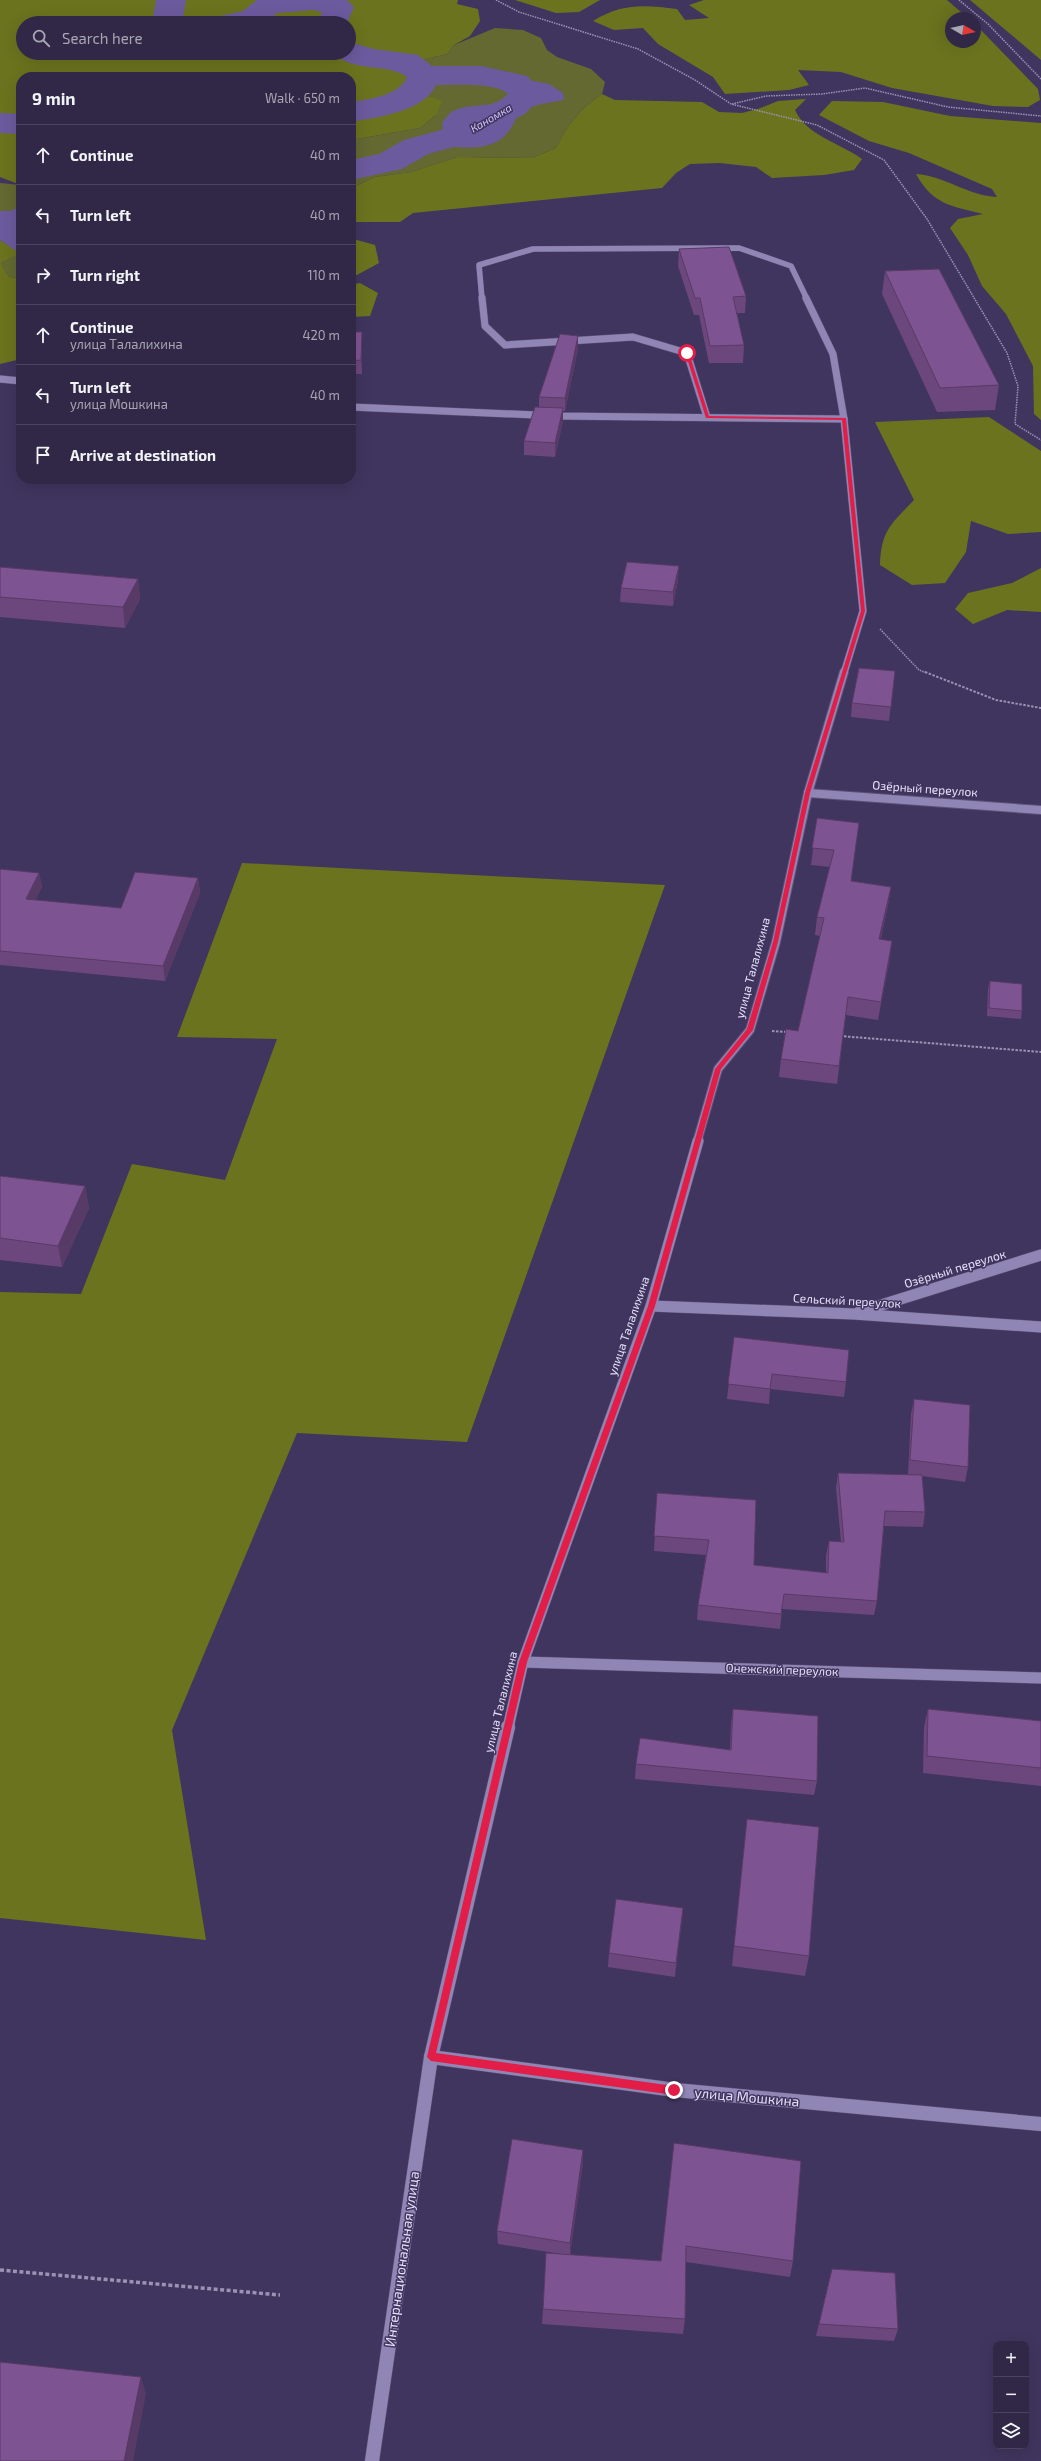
<!DOCTYPE html>
<html lang="en">
<head>
<meta charset="utf-8">
<style>
	:root { --surface:#302846; --page:#3c3451; --text:#f1f3f6; --muted:#a8a6b3; --line:#4b445f }
	body { margin:0; font-family:"Exo 2",sans-serif; background:var(--page); color:var(--text) }
	.controls { position:absolute; right:12px; bottom:12px; display:grid; overflow:hidden; border-radius:8px; box-shadow:0 4px 16px #0002 }
	.controls button { width:36px; height:36px; display:grid; place-items:center; padding:0; border:0; border-bottom:1px solid var(--line); background:var(--surface); color:var(--text); font:20px sans-serif }
	.compass { position:absolute; left:945px; top:12px; width:36px; height:36px; border-radius:50%; background:var(--surface); box-shadow:0 4px 16px #0002; rotate:99deg }
	.stop { position:absolute; width:12px; height:12px; margin:-9px; border:3px solid #e11d48; border-radius:50%; background:#fff }
	.stop.end { background:#e11d48; border-color:#fff; box-shadow:0 1px 4px #0008 }
	.list { margin:0; padding:0; list-style:none }
	h2 { display:flex; justify-content:space-between; align-items:center; height:52px; margin:0; padding:0 16px; font-size:17px }
	h2 small { font-size:13px; font-weight:400; color:var(--muted) }
	.list li { display:grid; grid-template-columns:26px 1fr auto; gap:12px; align-items:center; box-sizing:border-box; height:60px; padding:0 16px; border-top:1px solid var(--line) }
	.list b { display:block; font-size:15px; white-space:nowrap }
	.list p { margin:0; font-size:13px; white-space:nowrap; color:var(--muted) }
	.list em { font-size:13px; font-style:normal; color:var(--muted) }
	.icon { flex:none; width:22px; height:22px; fill:none; stroke:currentColor; stroke-width:2; stroke-linecap:round; stroke-linejoin:round }
	.map { position:relative; flex:none; width:1041px; height:2461px; overflow:hidden }
	.search { position:absolute; background:var(--surface); box-shadow:0 4px 16px #0002; left:16px; top:16px; width:340px; height:44px; display:flex; align-items:center; gap:10px; box-sizing:border-box; padding:0 14px; border-radius:22px; color:var(--muted); font-size:15px }
	.panel { position:absolute; background:var(--surface); box-shadow:0 4px 16px #0002; left:16px; top:72px; width:340px; height:412px; border-radius:16px }
	.map>svg:first-child { display:block }
	.green { fill:#636931 }
	.forest { fill:#6c731e; fill-rule:evenodd }
	.water { fill:#6c5a9e }
	.lines { fill:none; stroke-linecap:round; stroke-linejoin:round }
	.river { fill:#6c5a9e; fill-rule:evenodd }
	.lane-far1-casing { stroke:#5c5276; stroke-width:6 }
	.lane-casing { stroke:#5c5276; stroke-width:8 }
	.street-far3-casing { stroke:#5c5276; stroke-width:8 }
	.street-far2-casing { stroke:#5c5276; stroke-width:10 }
	.street-far1-casing { stroke:#5c5276; stroke-width:12 }
	.street-casing { stroke:#5c5276; stroke-width:15 }
	.path-far2 { stroke:#9b93b4; stroke-width:1.5; stroke-dasharray:1.5 1; stroke-linecap:butt }
	.path-far1 { stroke:#9b93b4; stroke-width:2; stroke-dasharray:2.5 1.5; stroke-linecap:butt }
	.path { stroke:#9b93b4; stroke-width:3.5; stroke-dasharray:4 2.5; stroke-linecap:butt }
	.lane-far1 { stroke:#9086b5; stroke-width:5.5 }
	.lane { stroke:#9086b5; stroke-width:7 }
	.street-far3 { stroke:#9086b5; stroke-width:7 }
	.street-far2 { stroke:#9086b5; stroke-width:8 }
	.street-far1 { stroke:#9086b5; stroke-width:11 }
	.street { stroke:#9086b5; stroke-width:14 }
	.wall { fill:#6c477d }
	.shaded-wall { fill:#583a66 }
	.building { fill:#7e5391; stroke:#583a66 }
	.route { fill:#e11d48 }
	.labels { text-anchor:middle; stroke-width:3; stroke-linejoin:round; paint-order:stroke }
	.far-water-label { font-size:11px; font-style:italic; fill:#d0c3fd; stroke:#40355e }
	.street-label { font-size:12px; fill:#e5e0fa; stroke:#40355e }
	.near-street-label { font-size:14px; fill:#e5e0fa; stroke:#40355e }
</style>
</head>
<body>
<div class="map">
<svg width="1041" height="2461" viewBox="0 0 1041 2461">
	<rect width="100%" height="100%" fill="#40355e"/>
	<g class="green">
		<path d="M495,28L523,30L541,38L547,50L557,57L591,69L605,82L602,94C581,108 567,125 556,148L532,158L457,157L411,172L375,177L351,188V140L420,128L436,115L428,96L397,99V66L447,54L454,45Z"/>
		<path d="M0,183L21,185V278L9,277L1,263L19,253L0,240Z"/>
	</g>
	<g class="forest">
		<path d="M0,0H458L457,4L478,9L480,21L470,36L454,45L447,54L397,66L406,73L405,88L397,98L428,96L442,101L436,115L420,128L351,140V77H21V185L0,177ZM23,23H349V53H23Z"/>
		<path d="M515,0H600L579,12L556,13Z"/>
		<path d="M704,0H947L968,18H951V42H975V24L1038,89L1040,100L1028,107L993,106L892,88L841,72L798,70L809,85L789,90L725,94L713,77L658,44L643,28L614,30L593,21C622,3 645,5 677,9L685,20L709,18L689,5Z"/>
		<path d="M970,0H1041V60Z"/>
		<path d="M602,94L615,100L702,102L719,112L742,113L758,109L778,101L806,99L795,110C807,136 840,143 862,159L854,170L824,175L772,178L756,167L720,163L690,164L676,173L662,188L413,213L400,222H351V188L375,177L411,172L457,157L532,158L556,148C567,125 581,108 602,94Z"/>
		<path d="M832,101L883,102L950,116L1041,123V420L1034,414L1033,366L1006,314L982,286L968,255L950,228L958,219L983,214C952,206 933,205 916,174C945,176 969,196 997,197L992,189L909,153L869,141L819,115Z"/>
		<path d="M0,240L20,253L1,263L9,277L21,278V359L0,364Z"/>
		<path d="M357,240L375,245L379,263L357,275L351,273V241Z"/>
		<path d="M360,283L378,293L370,316L351,317V285Z"/>
		<path d="M989,417L1041,451V532L1008,534L971,521L966,552L945,583L912,585L880,565C881,531 891,524 914,500L875,422Z"/>
		<path d="M1041,568V612L1007,610L973,624L955,609L968,593L1012,583Z"/>
		<path d="M242,863L665,885L467,1442L297,1433L172,1730L206,1940L0,1918V1292L81,1294L132,1164L225,1180L277,1039L177,1037Z"/>
	</g>
	<g class="water">
		<path d="M523,79L549,84L563,93L564,100L541,104L519,111C507,146 487,149 454,147C441,146 429,147 416,147L435,139L443,131L442,123C445,119 449,113 453,111C471,102 498,110 512,94L508,86L499,80Z"/>
		<path d="M21,206V254L0,240V211H11Z"/>
	</g>
	<g class="lines">
		<g class="river">
			<path d="M156,0H186L182,23H152Z"/>
			<path d="M257,0H347L354,7L347,23H317L322,12L313,10L277,13L266,23H212L216,17L243,11Z"/>
			<path d="M349,42L374,49L418,55L432,66H481L527,76L543,94L525,114L499,126L476,141L428,154L402,169L351,180V160L379,154L404,140L452,127L475,112L501,100L508,94C497,82 453,85 436,85C424,112 377,117 351,122V102C369,99 399,96 407,77C389,63 348,72 335,53H349Z"/>
			<path d="M0,113L21,114V134L0,133Z"/>
		</g>
		<g class="lane-far1-casing">
			<path id="lane-far1" d="M482,299L479,265L533,249L739,248L791,266L807,299"/>
		</g>
		<g class="lane-casing">
			<g id="lane">
				<path d="M482,298L485,326L505,345L633,337L687,353L707,417"/>
				<path d="M806,298L833,354L844,419"/>
			</g>
		</g>
		<g class="street-far3-casing">
			<g id="street-far3">
				<path d="M0,379L21,381"/>
				<path d="M351,407L557,416L844,419L863,611L844,673"/>
			</g>
		</g>
		<g class="street-far2-casing">
			<g id="street-far2">
				<path d="M808,793L1041,810"/>
				<path d="M697,1142L718,1069L750,1030L776,942L808,793L844,672"/>
			</g>
		</g>
		<g class="street-far1-casing">
			<g id="street-far1">
				<path d="M651,1306L854,1314L1041,1327"/>
				<path d="M859,1312L1041,1255"/>
				<path d="M523,1662L1041,1678"/>
				<path d="M508,1728L523,1662L651,1306L698,1141"/>
			</g>
		</g>
		<g class="street-casing">
			<g id="street">
				<path d="M431,2057L675,2090L1041,2124"/>
				<path d="M372,2461L431,2057L508,1727"/>
			</g>
		</g>
		<g class="path-far2">
			<path d="M496,0L519,12L638,49L695,80L731,104L817,125L884,160L927,219L1007,353L1018,386L1015,424L1041,440"/>
			<path d="M959,0L988,24L1041,79"/>
			<path d="M732,104L766,96L822,94L865,88L948,107L1041,116"/>
			<path d="M880,629L919,670L927,673"/>
		</g>
		<g class="path-far1">
			<path d="M925,672L996,700L1041,708"/>
			<path d="M772,1031L787,1032"/>
			<path d="M840,1036L1041,1052"/>
		</g>
		<path class="path" d="M0,2270L280,2295"/>
		<use href="#lane-far1" class="lane-far1"/>
		<use href="#lane" class="lane"/>
		<use href="#street-far3" class="street-far3"/>
		<use href="#street-far2" class="street-far2"/>
		<use href="#street-far1" class="street-far1"/>
		<use href="#street" class="street"/>
	</g>
	<g class="wall">
		<path d="M679,249L746,296L745,313H737L744,345L743,363H709L699,315H694L678,266Z"/>
		<path d="M885,271L999,385L995,410L937,412L882,294Z"/>
		<rect x="351" y="332" width="11" height="42"/>
		<path d="M578,336V349L565,411H563V421L555,457L524,455V441L539,407V397Z"/>
		<path d="M0,567L138,579L140,599L125,628L0,617Z"/>
		<path d="M678,580L673,606L620,602L621,588Z"/>
		<path d="M895,671L889,721L851,717L852,703Z"/>
		<path d="M817,818L852,881L891,887L888,905L881,939L890,958L878,1020L846,1015L837,1084L779,1077L781,1059L798,1031L820,936L815,935L817,917L830,867L811,865Z"/>
		<path d="M0,869L39,873L42,887L35,900L121,908L198,878L200,893L165,981L0,965Z"/>
		<path d="M990,981L1022,1011L1021,1019L987,1016L988,989Z"/>
		<path d="M0,1176L85,1186L89,1208L62,1267L0,1260Z"/>
		<path d="M734,1337L846,1382L844,1397L770,1389L769,1404L727,1399Z"/>
		<path d="M914,1399L968,1467L965,1482L922,1476L925,1512L923,1527L884,1526L877,1601L874,1615L782,1609L780,1629L697,1620L698,1605L706,1555L654,1551L657,1493L754,1565L826,1573V1556L829,1541L841,1542L836,1488L838,1473L908,1475L911,1414Z"/>
		<path d="M733,1709L817,1781L814,1795L635,1779L636,1764L730,1750L731,1723Z"/>
		<path d="M928,1709L1041,1721V1786L923,1773L924,1727Z"/>
		<path d="M747,1819L809,1956L805,1976L732,1966Z"/>
		<path d="M683,1908L675,1977L608,1967L609,1953Z"/>
		<path d="M674,2143L793,2261L790,2277L686,2262L685,2319L683,2334L542,2324L543,2309L567,2255L498,2244L497,2231L583,2150V2163L570,2255L661,2261Z"/>
		<path d="M832,2269L898,2329L894,2341L816,2336Z"/>
	</g>
	<g class="shaded-wall">
		<path d="M362,332V374L361,360Z"/>
		<path d="M578,336V349L565,411V398Z"/>
		<path d="M563,408V421L555,457V443Z"/>
		<path d="M679,566L678,580L673,606V592Z"/>
		<path d="M138,579L140,599L125,628L123,607Z"/>
		<path d="M39,873L42,887L29,914L26,899Z"/>
		<path d="M198,878L200,893L165,981L163,966Z"/>
		<path d="M891,887L888,905L877,957L879,939Z"/>
		<path d="M892,941L890,958L878,1020L881,1002Z"/>
		<path d="M85,1186L89,1208L62,1267L58,1246Z"/>
		<path d="M683,1908L682,1922L675,1977L676,1963Z"/>
		<path d="M583,2150V2163L570,2255V2243Z"/>
		<path d="M141,2377L146,2394L133,2461H124Z"/>
	</g>
	<g class="building">
		<path d="M729,247L746,296L733,297L744,345L710,346L700,298H695L679,249Z"/>
		<path d="M939,269L999,385L940,388L885,271Z"/>
		<path d="M351,332H362L361,360L351,361Z"/>
		<path d="M560,334L578,336L565,398L539,397Z"/>
		<path d="M535,407L563,408L555,443L524,441Z"/>
		<path d="M627,562L679,566L673,592L621,588Z"/>
		<path d="M0,567L138,579L123,607L0,597Z"/>
		<path d="M859,668L895,671L891,707L852,703Z"/>
		<path d="M817,818L859,823L851,881L891,887L879,939L892,941L881,1002L848,997L839,1066L781,1059L786,1029L798,1031L824,918L817,917L834,850L812,848Z"/>
		<path d="M0,869L39,873L26,899L121,908L135,872L198,878L163,966L0,951Z"/>
		<path d="M990,981L1022,984V1011L989,1008Z"/>
		<path d="M0,1176L85,1186L58,1246L0,1238Z"/>
		<path d="M734,1337L849,1350L846,1382L772,1374L770,1389L728,1384Z"/>
		<path d="M914,1399L970,1405L968,1467L910,1460Z"/>
		<path d="M838,1473L922,1475L925,1512L885,1511L877,1601L784,1594L781,1614L698,1605L709,1540L654,1536L657,1493L756,1500L754,1565L828,1573L829,1541L844,1542Z"/>
		<path d="M733,1709L818,1716L817,1781L636,1764L640,1738L731,1750Z"/>
		<path d="M928,1709L1041,1721V1768L927,1756Z"/>
		<path d="M747,1819L819,1827L809,1956L734,1946Z"/>
		<path d="M616,1899L683,1908L676,1963L609,1953Z"/>
		<path d="M512,2139L583,2150L570,2243L497,2231Z"/>
		<path d="M674,2143L801,2161L793,2261L686,2246L685,2319L543,2309L546,2253L661,2261Z"/>
		<path d="M832,2269L895,2273L898,2329L819,2324Z"/>
		<path d="M0,2362L141,2377L124,2461H0Z"/>
	</g>
	<path class="route" d="M685,352L689,353L709,416L846,418L865,611L810,793L778,942L753,1030L721,1069L655,1306L527,1662L436,2053L674,2086L679,2090L674,2095L431,2061L427,2057L519,1662L648,1306L715,1069L747,1029L773,942L805,793L861,611L842,420L706,418Z"/>
	<g class="labels">
		<g class="far-water-label">
			<text transform="translate(491 118) rotate(-30)" y="4">Каномка</text>
		</g>
		<g class="street-label">
			<text transform="translate(925 789) rotate(4)" y="4">Озёрный переулок</text>
			<text transform="translate(753 968) rotate(-75)" y="4">улица Талалихина</text>
			<text transform="translate(955 1269) rotate(-17)" y="4">Озёрный переулок</text>
			<text transform="translate(847 1301) rotate(3)" y="4">Сельский переулок</text>
			<text transform="translate(629 1326) rotate(-71)" y="4">улица Талалихина</text>
			<text transform="translate(782 1670) rotate(2)" y="4">Онежский переулок</text>
			<text transform="translate(501 1702) rotate(-76)" y="4">улица Талалихина</text>
		</g>
		<g class="near-street-label">
			<text transform="translate(747 2097) rotate(5)" y="5">улица Мошкина</text>
			<text transform="translate(402 2259) rotate(-82)" y="5">Интернациональная улица</text>
		</g>
	</g>
</svg>
<div class="controls">
<button>+</button>
<button>−</button>
<button><svg class="icon" aria-label="layers" viewBox="0 0 24 24"><path d="M12 4l9 5-9 5-9-5zM3 14l9 5 9-5"/></svg></button>
</div>
<svg class="compass" viewBox="-18 -18 36 36"><path d="M0-13l5 13h-10z" fill="#e53935"/><path d="M0 13l5-13h-10z" fill="#a8a6b3"/></svg>
<div class="stop" style="left:687px;top:353px"></div>
<div class="stop end" style="left:674px;top:2090px"></div>
<div class="search"><svg class="icon" aria-label="search" viewBox="0 0 24 24"><circle cx="10" cy="10" r="6"/><path d="M15 15l6 6"/></svg>Search here</div>
<section class="panel">
<h2>9 min<small>Walk · 650 m</small></h2>
<ul class="list">
<li><svg class="icon" aria-label="ahead" viewBox="0 0 24 24"><path d="M12 20V5M6 11l6-6 6 6"/></svg><div><b>Continue</b></div><em>40 m</em></li>
<li><svg class="icon" aria-label="left" viewBox="0 0 24 24"><path d="M17 20v-9H6M10 6l-5 5 5 5"/></svg><div><b>Turn left</b></div><em>40 m</em></li>
<li><svg class="icon" aria-label="right" viewBox="0 0 24 24"><path d="M7 20v-9h11M14 6l5 5-5 5"/></svg><div><b>Turn right</b></div><em>110 m</em></li>
<li><svg class="icon" aria-label="ahead" viewBox="0 0 24 24"><path d="M12 20V5M6 11l6-6 6 6"/></svg><div><b>Continue</b><p>улица Талалихина</p></div><em>420 m</em></li>
<li><svg class="icon" aria-label="left" viewBox="0 0 24 24"><path d="M17 20v-9H6M10 6l-5 5 5 5"/></svg><div><b>Turn left</b><p>улица Мошкина</p></div><em>40 m</em></li>
<li><svg class="icon" aria-label="arrive" viewBox="0 0 24 24"><path d="M6 21V4h12l-3 4 3 4H6"/></svg><div><b>Arrive at destination</b></div></li>
</ul>
</section>
</div>
</body>
</html>
